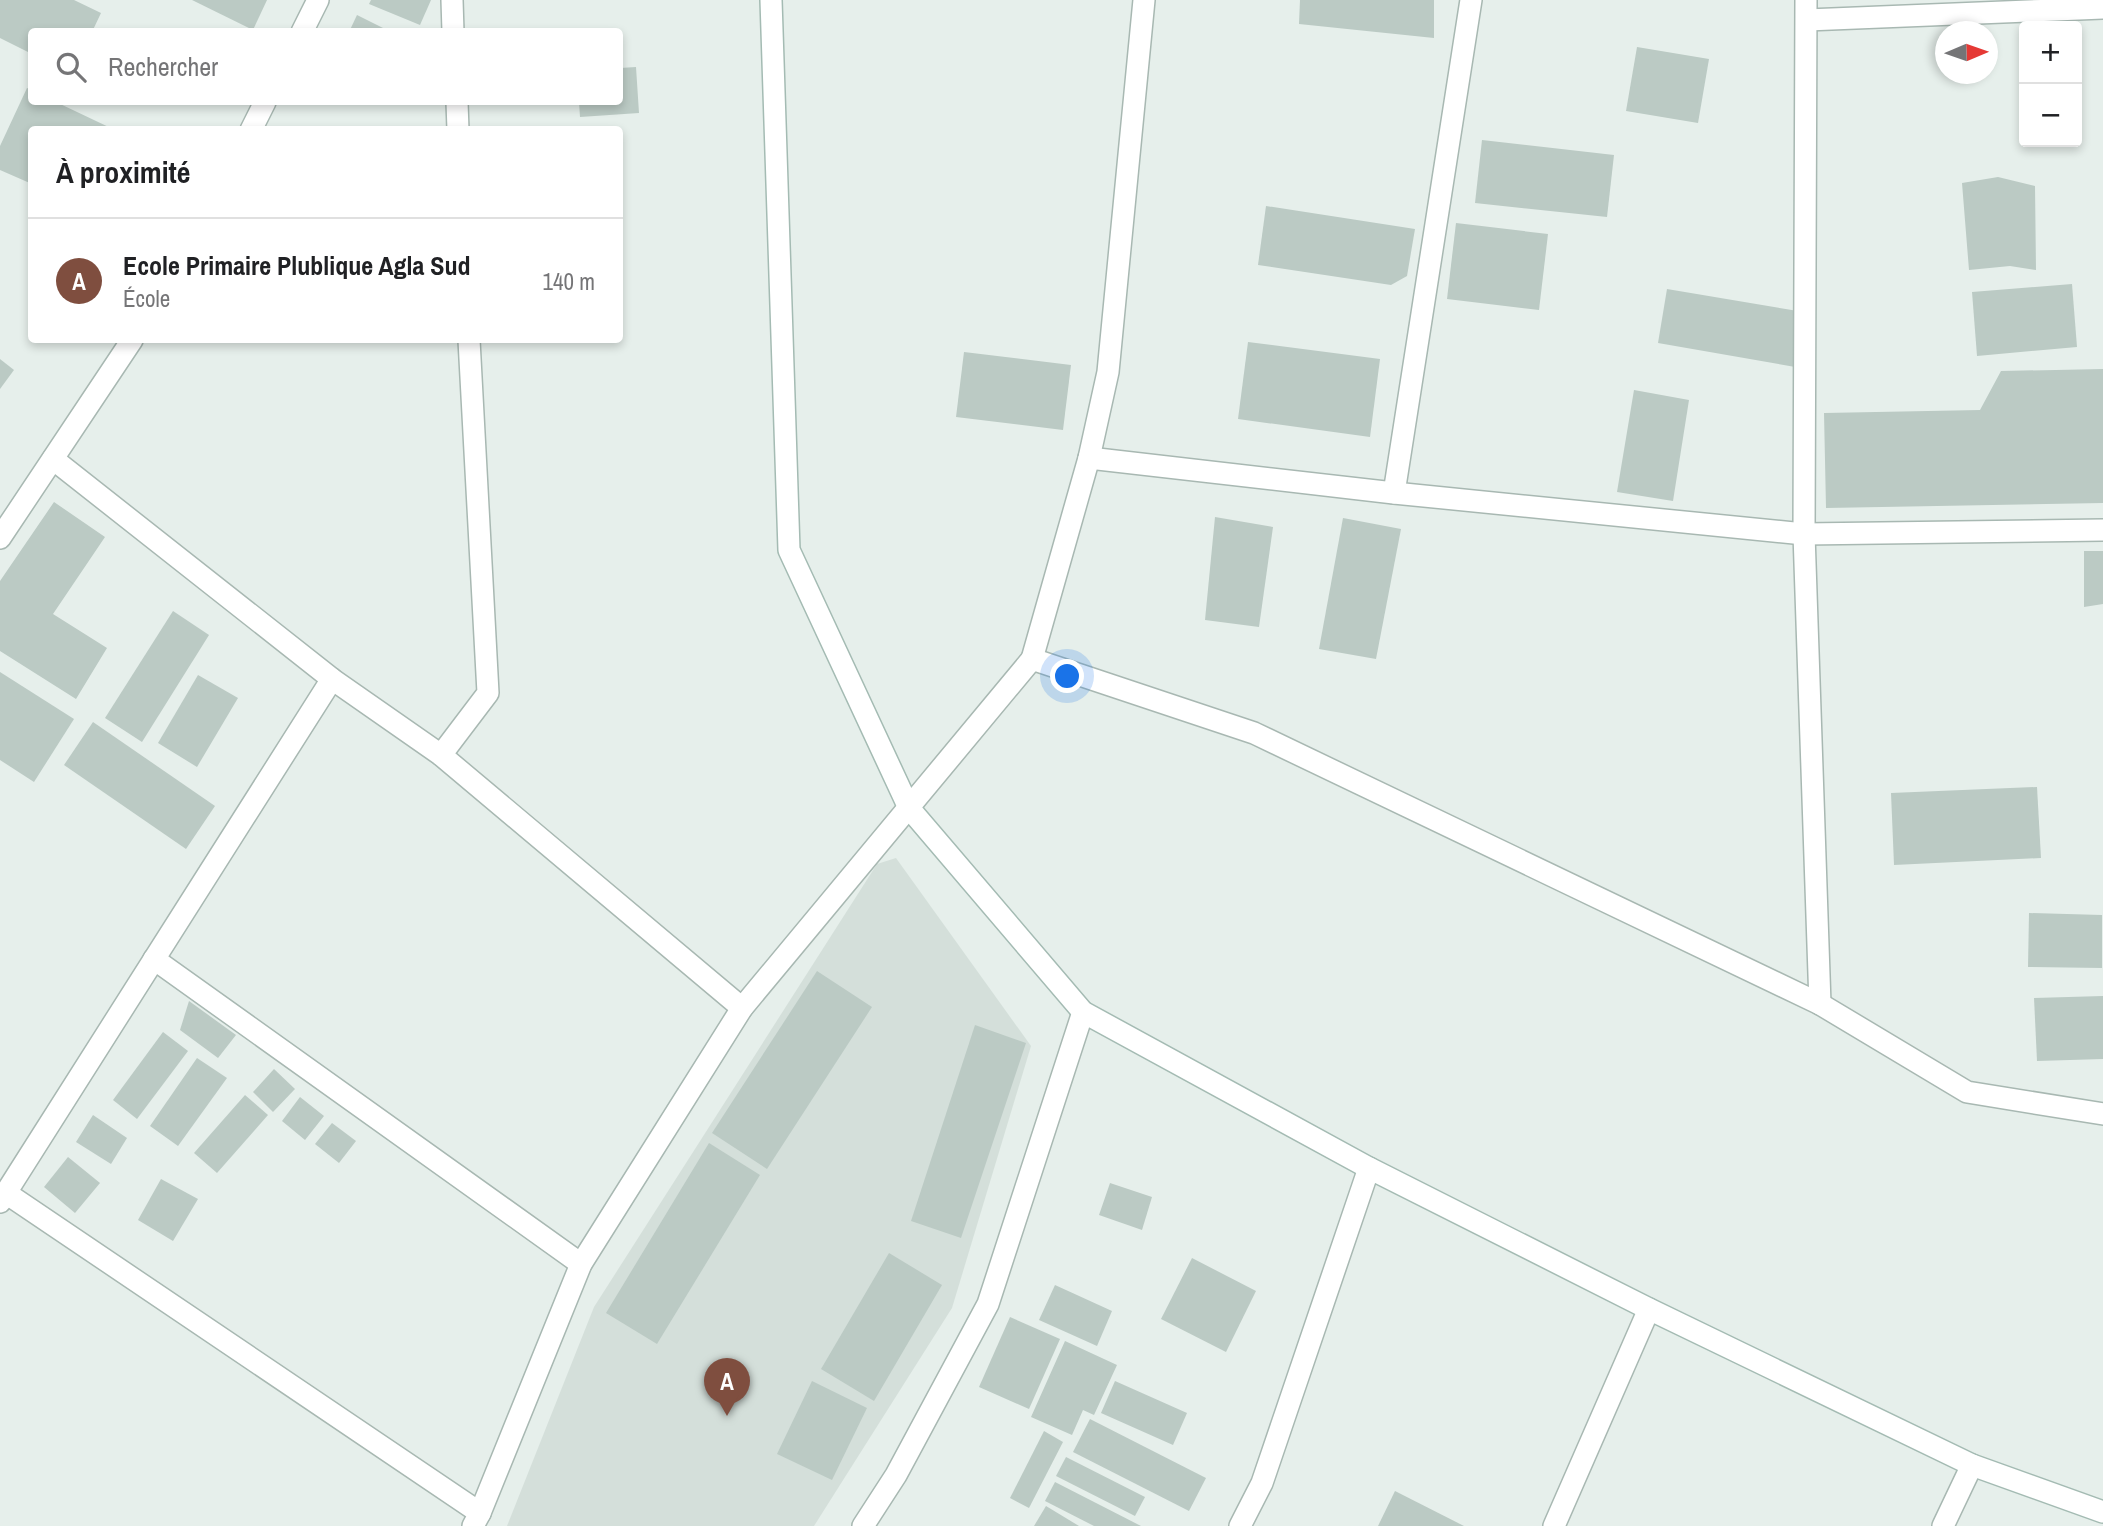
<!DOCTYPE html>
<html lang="fr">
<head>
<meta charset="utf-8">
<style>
	:root { --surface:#fff; --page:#f6f6f6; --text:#202124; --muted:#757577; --line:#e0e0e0; --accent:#7f4e3f }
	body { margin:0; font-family:"Archivo Narrow",sans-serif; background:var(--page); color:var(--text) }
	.controls { position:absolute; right:21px; top:21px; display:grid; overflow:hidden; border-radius:7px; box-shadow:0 4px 10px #0003 }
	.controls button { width:63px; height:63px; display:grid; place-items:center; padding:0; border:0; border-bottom:2px solid var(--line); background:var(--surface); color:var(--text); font:35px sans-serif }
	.compass { position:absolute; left:1935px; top:21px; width:63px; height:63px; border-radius:50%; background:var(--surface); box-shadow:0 4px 10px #0003; rotate:88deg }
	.you { position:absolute; left:1068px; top:677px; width:24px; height:24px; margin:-18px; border:5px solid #fff; border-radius:50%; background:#1a73e8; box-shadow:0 0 0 10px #1a73e833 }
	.badge { display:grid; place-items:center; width:46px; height:46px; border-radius:50%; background:var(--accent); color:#fff; font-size:23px; font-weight:700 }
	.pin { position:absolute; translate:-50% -58px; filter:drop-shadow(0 2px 4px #0008) }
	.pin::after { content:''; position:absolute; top:37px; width:24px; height:21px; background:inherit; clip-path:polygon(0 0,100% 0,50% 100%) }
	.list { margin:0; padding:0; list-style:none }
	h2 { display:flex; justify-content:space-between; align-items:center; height:91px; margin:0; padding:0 28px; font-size:30px }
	h2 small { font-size:23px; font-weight:400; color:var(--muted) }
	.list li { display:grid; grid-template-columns:46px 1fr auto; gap:21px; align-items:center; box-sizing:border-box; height:126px; padding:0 28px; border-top:2px solid var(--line) }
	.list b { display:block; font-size:26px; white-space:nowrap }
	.list p { margin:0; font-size:23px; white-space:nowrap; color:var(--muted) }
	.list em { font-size:23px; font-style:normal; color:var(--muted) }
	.icon { flex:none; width:38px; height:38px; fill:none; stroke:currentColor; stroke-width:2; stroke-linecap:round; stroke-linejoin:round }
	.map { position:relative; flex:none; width:2103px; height:1526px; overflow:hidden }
	.search { position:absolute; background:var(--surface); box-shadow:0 4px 10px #0003; left:28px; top:28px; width:595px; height:77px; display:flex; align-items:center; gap:18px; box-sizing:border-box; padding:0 24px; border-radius:7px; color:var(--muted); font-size:26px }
	.panel { position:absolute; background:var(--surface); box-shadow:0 4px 10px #0003; left:28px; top:126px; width:595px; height:217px; border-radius:7px }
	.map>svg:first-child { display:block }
	.built { fill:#d4dfda }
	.building { fill:#bbcac4 }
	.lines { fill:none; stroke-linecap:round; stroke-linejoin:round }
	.street-casing { stroke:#a8b8b2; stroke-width:24 }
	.secondary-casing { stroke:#a4bbb3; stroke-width:24 }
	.street { stroke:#fff; stroke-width:21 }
	.secondary { stroke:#fff; stroke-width:21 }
</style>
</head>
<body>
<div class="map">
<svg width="2103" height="1526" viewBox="0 0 2103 1526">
	<rect width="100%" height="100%" fill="#e6efeb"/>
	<path class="built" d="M896,858L1031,1046L952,1308L814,1526H507L594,1307L877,864Z"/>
	<g class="building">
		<path d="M0,0H74L101,13L92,32H32V54L0,38Z"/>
		<path d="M192,0H267L253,30Z"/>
		<path d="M371,0H431L420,25L369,4Z"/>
		<path d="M1300,0H1434V38L1299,24Z"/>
		<path d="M357,15L391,32H349Z"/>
		<path d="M1637,47L1709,59L1698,123L1626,111Z"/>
		<path d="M636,67L639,113L580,117L579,102H620V68Z"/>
		<path d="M27,88L32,90V102H56L115,130H32V184L0,170V146Z"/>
		<path d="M1482,140L1614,155L1607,217L1475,203Z"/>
		<path d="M1998,177L2035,186L2036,270L2010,266L1969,270L1962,183Z"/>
		<path d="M1266,206L1415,229L1407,276L1391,285L1258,265Z"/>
		<path d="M1456,223L1548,234L1539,310L1447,299Z"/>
		<path d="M2072,284L2077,347L1977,356L1972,292Z"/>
		<path d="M1667,289L1810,313L1801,368L1658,343Z"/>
		<path d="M1248,342L1380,359L1370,437L1238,419Z"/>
		<path d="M964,352L1071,365L1063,430L956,417Z"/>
		<path d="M0,359L14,370L0,389Z"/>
		<path d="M2103,369V503L1826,508L1824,413L1980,410L2001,371Z"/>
		<path d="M1634,390L1689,400L1673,501L1617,492Z"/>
		<path d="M54,502L105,537L53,614L107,648L76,699L0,651V581Z"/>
		<path d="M1215,517L1273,527L1259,627L1205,620Z"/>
		<path d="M1343,518L1401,529L1376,659L1319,649Z"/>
		<path d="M2084,551H2103V604L2084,607Z"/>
		<path d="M173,611L209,635L142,742L105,718Z"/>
		<path d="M0,672L74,719L34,782L0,760Z"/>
		<path d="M198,675L238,698L197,767L158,743Z"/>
		<path d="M93,722L215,806L186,849L64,765Z"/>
		<path d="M2037,787L2041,858L1894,865L1891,793Z"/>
		<path d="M2029,913L2102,915V968L2028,967Z"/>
		<path d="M817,971L872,1007L767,1169L712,1133Z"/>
		<path d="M2103,996V1059L2037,1061L2034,998Z"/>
		<path d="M189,1001L236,1035L218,1058L180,1030Z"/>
		<path d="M975,1025L1026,1043L961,1238L911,1221Z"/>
		<path d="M163,1032L188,1051L137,1119L113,1100Z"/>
		<path d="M197,1058L227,1078L178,1146L150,1126Z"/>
		<path d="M274,1069L295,1089L273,1112L253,1092Z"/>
		<path d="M245,1095L268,1115L217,1173L194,1153Z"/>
		<path d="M300,1097L324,1116L305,1140L282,1121Z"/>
		<path d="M93,1115L127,1138L111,1164L76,1142Z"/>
		<path d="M332,1123L356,1141L339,1163L315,1144Z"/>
		<path d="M709,1143L760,1175L657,1344L606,1313Z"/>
		<path d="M68,1157L100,1183L75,1213L44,1187Z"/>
		<path d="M161,1179L198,1199L173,1241L138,1220Z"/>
		<path d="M1110,1183L1152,1197L1142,1230L1099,1215Z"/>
		<path d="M889,1253L942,1285L874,1401L821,1369Z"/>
		<path d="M1192,1258L1256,1291L1226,1352L1161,1319Z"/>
		<path d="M1055,1285L1112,1311L1097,1346L1039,1320Z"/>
		<path d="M1010,1317L1060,1339L1029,1409L979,1387Z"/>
		<path d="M1065,1341L1117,1365L1094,1415L1083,1410L1072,1435L1031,1417Z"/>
		<path d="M812,1381L867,1408L832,1480L777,1454Z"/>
		<path d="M1115,1381L1187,1413L1173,1445L1101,1413Z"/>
		<path d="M1090,1419L1206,1478L1189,1511L1073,1452Z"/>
		<path d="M1044,1431L1063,1442L1029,1508L1010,1498Z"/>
		<path d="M1066,1457L1145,1497L1135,1516L1056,1476Z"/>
		<path d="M1055,1482L1141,1526H1094L1045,1501Z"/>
		<path d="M1395,1491L1464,1526H1378Z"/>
		<path d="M1046,1506L1079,1526H1034Z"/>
	</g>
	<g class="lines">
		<g class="street-casing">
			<g id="street">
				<path d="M452,0L453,32"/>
				<path d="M1806,0L1804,534L1820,1004"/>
				<path d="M1807,20L2103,8"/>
				<path d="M302,32L318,0"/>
				<path d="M457,102L458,130"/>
				<path d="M251,130L265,102"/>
				<path d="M1089,458L1394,493L1804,534L2103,530"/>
				<path d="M53,459L332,679L441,755L742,1008"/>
				<path d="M1394,493L1471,0"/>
				<path d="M0,538L132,340"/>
				<path d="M1032,659L1089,458L1108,372L1144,0"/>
				<path d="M441,755L488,693L469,340"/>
				<path d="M154,959L581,1264"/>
				<path d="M6,1193L480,1513"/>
				<path d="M0,1202L332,679"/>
				<path d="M473,1526L480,1513L581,1264L742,1008L1032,659L1254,733L1820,1004L1967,1092L2103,1114"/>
				<path d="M863,1526L896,1475L988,1304L1083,1012"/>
				<path d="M1240,1526L1262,1483L1369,1168"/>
				<path d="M1554,1526L1649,1309"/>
				<path d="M1943,1526L1972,1465"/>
			</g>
		</g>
		<g class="secondary-casing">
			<path id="secondary" d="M771,0L789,550L909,808L1083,1012L1369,1168L1649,1309L1972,1465L2103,1512"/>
		</g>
		<use href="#street" class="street"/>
		<use href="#secondary" class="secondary"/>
	</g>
</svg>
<div class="controls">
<button>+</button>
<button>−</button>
</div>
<svg class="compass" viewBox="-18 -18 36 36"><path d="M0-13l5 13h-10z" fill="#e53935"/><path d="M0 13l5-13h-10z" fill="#757577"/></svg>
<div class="you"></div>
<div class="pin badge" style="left:727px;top:1416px">A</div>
<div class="search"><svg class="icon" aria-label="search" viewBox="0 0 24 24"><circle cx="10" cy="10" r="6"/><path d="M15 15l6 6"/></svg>Rechercher</div>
<section class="panel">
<h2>À proximité<small></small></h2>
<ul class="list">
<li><span class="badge">A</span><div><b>Ecole Primaire Plublique Agla Sud</b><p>École</p></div><em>140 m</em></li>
</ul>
</section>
</div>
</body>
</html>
